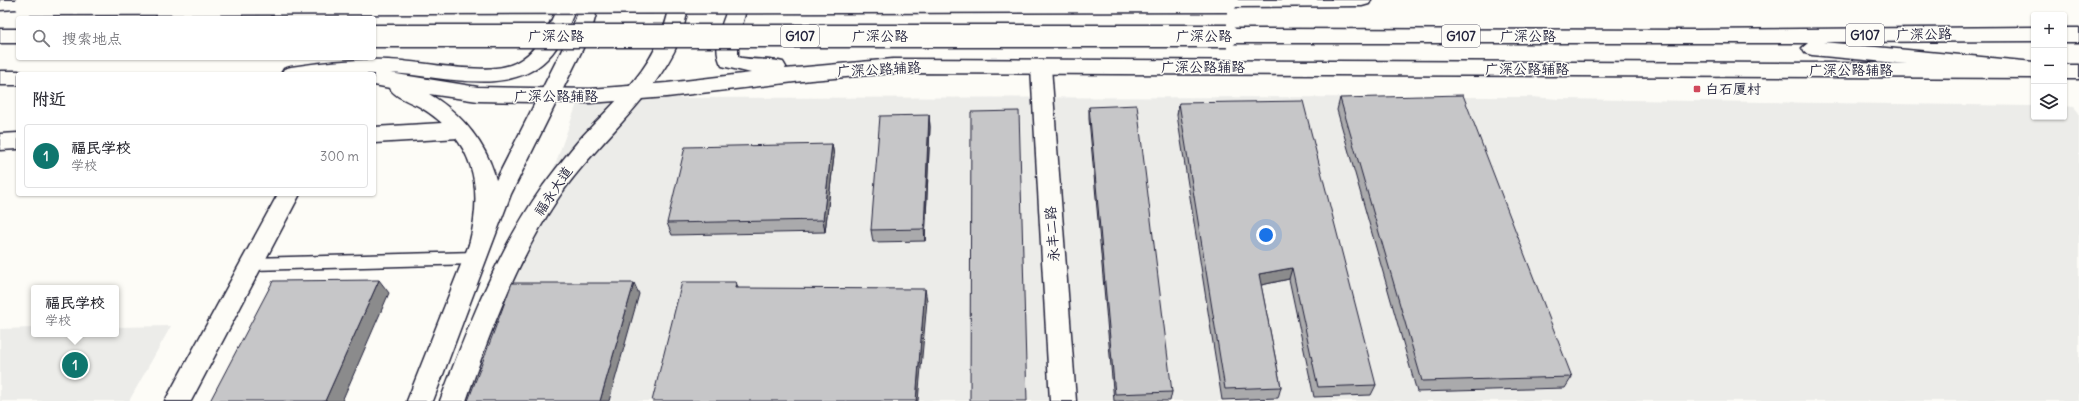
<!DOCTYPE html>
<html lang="zh">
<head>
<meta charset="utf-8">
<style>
	:root { --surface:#fff; --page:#f7f7f7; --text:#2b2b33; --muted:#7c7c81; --line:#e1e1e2; --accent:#0f766e }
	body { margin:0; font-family:Delius,"LXGW WenKai TC",sans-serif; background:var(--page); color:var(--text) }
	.controls { position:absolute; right:12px; top:12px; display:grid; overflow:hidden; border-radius:4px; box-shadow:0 1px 3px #0004 }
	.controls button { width:36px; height:36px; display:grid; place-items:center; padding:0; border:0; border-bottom:1px solid var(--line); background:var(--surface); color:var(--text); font:20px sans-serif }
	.you { position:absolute; left:1266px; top:235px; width:14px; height:14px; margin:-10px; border:3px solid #fff; border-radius:50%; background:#1a73e8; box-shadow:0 0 0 6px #1a73e833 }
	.badge { display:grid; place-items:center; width:26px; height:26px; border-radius:50%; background:var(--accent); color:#fff; font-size:13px; font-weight:700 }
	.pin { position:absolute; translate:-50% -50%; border:2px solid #fff; box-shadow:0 1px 4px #0006 }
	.popup { position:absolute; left:31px; top:285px; width:88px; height:52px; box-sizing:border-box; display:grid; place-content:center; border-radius:4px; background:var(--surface); filter:drop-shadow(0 1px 3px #0005); font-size:13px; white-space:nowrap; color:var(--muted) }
	.popup b { font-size:15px; color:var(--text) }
	.popup::after { content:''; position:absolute; left:50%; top:100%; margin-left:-8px; border:8px solid transparent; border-top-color:var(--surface) }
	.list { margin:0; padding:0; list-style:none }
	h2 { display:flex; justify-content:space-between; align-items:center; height:52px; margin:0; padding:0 16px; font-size:17px }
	h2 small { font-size:13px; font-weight:400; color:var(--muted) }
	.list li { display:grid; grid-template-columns:26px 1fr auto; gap:12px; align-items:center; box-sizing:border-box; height:64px; margin:0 8px 8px; padding:0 8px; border:1px solid var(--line); border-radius:4px }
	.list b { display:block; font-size:15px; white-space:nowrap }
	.list p { margin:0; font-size:13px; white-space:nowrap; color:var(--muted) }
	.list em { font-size:13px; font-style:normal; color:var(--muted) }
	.icon { flex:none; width:22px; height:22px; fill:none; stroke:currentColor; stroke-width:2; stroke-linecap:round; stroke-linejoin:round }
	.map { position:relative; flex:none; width:2079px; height:401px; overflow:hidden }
	.search { position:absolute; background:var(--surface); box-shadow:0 1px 3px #0004; left:16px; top:16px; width:360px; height:44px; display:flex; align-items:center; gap:10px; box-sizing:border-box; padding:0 14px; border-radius:4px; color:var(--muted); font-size:15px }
	.panel { position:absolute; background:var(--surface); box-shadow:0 1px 3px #0004; left:16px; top:72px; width:360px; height:124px; border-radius:4px }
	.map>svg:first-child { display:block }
	.built { fill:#ecece9 }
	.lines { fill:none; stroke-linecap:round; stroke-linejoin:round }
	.service-casing { stroke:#22223b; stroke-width:3 }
	.minor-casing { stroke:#22223b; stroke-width:3 }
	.secondary-casing { stroke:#22223b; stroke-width:3 }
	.primary-casing { stroke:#22223b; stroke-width:3 }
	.trunk-casing { stroke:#22223b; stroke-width:3 }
	.service { fill:#fdfcf7; fill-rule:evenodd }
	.minor { fill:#fdfcf7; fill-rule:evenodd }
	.secondary { fill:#fdfcf7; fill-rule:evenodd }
	.primary { fill:#fdfcf7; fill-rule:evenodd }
	.trunk { fill:#fdfcf7; fill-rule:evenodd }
	.trunk-bridge-casing { stroke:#22223b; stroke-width:25; stroke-linecap:butt }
	.trunk-bridge { stroke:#fdfcf7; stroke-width:22 }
	.wall { fill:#aaaaac; stroke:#22223b }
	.shaded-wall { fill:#8b8b8c; stroke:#22223b }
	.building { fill:#c6c6c8; stroke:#22223b }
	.poi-dot { fill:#d1495b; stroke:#fdfcf7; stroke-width:1.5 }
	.labels { text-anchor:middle; stroke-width:3; stroke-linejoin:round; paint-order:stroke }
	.shield { fill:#fdfcf7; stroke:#646373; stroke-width:1 }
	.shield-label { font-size:13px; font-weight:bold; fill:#22223b }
	.street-label { font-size:14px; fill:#22223b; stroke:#fdfcf7 }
	.poi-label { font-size:14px; fill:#22223b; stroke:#fdfcf7; text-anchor:start }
</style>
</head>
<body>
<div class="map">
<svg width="2079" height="401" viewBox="0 0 2079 401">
	<rect width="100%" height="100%" fill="#fdfcf7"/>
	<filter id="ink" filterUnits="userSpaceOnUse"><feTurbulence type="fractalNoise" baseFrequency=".025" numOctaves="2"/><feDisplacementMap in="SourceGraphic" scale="8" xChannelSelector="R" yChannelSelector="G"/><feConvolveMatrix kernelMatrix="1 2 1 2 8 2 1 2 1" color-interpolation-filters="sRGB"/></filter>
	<g filter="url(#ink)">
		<g class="built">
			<path d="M1531,97L1559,99L2034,106V117H2064V106L2074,107L2079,113V401H470L579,98Z"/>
			<path d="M171,326L129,401H0V329L34,328V334H116V327Z"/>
		</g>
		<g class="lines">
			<g class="service-casing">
				<path id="service" d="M475,252L481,254L483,258L481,262L475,264L252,270L246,268L244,264L246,260L252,258Z"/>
			</g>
			<g class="minor-casing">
				<g id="minor">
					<path d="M1041,60L1048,62L1051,67L1076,401H1050L1031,67L1034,62Z"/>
					<path d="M459,122L466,125L469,130L466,135L459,138L374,143V127Z"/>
					<path d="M18,133V149L0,150V134Z"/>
					<path d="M278,194H300L191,401H165Z"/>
				</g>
			</g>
			<g class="secondary-casing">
				<g id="secondary">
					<path d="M582,0H600L591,32L511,194L433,401H407L489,194L571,32Z"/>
					<path d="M672,0H690C687,13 684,28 679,41C654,100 593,145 557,200C516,262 490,332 466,401H440C468,327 497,251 543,186C555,170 567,154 580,139C608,108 643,79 659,40C665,28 668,13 672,0Z"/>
				</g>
			</g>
			<g class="primary-casing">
				<g id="primary">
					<path d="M561,0H579C571,20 563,43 547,59C509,98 438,75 390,73L478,87L590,89L667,83L751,73L722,66C710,46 724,20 731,0H749L738,39V57C753,61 768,58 783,62L786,67L785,69L893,59L2034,64V78L893,73L811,80L667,97L590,103L478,101L429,94C482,125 519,192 488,251L480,254L472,251L469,245C484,187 475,140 420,107C411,102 394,97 390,88L374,85V74H281L284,69L291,67C323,62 356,59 388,60C422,61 486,77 515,63C540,51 550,23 561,0Z"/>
					<rect x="2064" y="65" width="15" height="14"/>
					<path d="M0,71H18L26,74H18V85H0Z"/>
				</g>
			</g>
			<g class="trunk-casing">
				<g id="trunk">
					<path d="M0,0H33L35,4L33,8L0,10Z"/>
					<path d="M1218,0H1371L1369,4L1362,6L1227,7L1220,5Z"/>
					<path d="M2034,27V41L1823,42L2034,62V76L1812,55L1805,53L1802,48L1808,43H1227L1220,41L1217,36L1220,31L1227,29L1695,30Z"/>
					<rect x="2064" y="28" width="15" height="14"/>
					<rect x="0" y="29" width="18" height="14"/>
				</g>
			</g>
			<use href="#service" class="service"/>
			<use href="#minor" class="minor"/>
			<use href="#secondary" class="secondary"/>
			<use href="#primary" class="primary"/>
			<use href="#trunk" class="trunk"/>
			<g class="trunk-bridge-casing">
				<g id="trunk-bridge">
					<path d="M26,4L1227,1"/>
					<path d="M374,36H1227"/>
				</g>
			</g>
			<use href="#trunk-bridge" class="trunk-bridge"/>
		</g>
		<g class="wall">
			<path d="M1340,98L1572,377L1565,388L1417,392L1337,110Z"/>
			<path d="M1179,103L1376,385L1371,395L1314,397L1289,279L1261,285L1281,387L1278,398L1222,400L1177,115Z"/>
			<path d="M1089,107L1172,392L1170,401H1114L1089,119Z"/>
			<path d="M929,115L930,127L925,241L873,242L871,230Z"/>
			<path d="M832,144L834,156L825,232L672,235L667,223Z"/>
		</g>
		<g class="shaded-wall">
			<path d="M929,115L930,127L925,241L924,229Z"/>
			<path d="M832,144L834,156L825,232L823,220Z"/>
			<path d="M1292,268L1289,279L1257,286L1259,274Z"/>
			<path d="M379,280L389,293L342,401H325Z"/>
			<path d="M736,282L740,293L735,288Z"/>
			<path d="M634,283L639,294L609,401H600Z"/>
			<path d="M925,289L927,301L918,401H916Z"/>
		</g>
		<g class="building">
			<path d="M1463,95L1572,377L1422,381L1340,98Z"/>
			<path d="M1303,101L1376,385L1318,387L1292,268L1259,274L1281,387L1225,389L1179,103Z"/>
			<path d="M1137,105L1172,392L1115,394L1089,107Z"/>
			<path d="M1019,111L1027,401H970L971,112Z"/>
			<path d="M929,115L924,229L871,230L880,116Z"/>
			<path d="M832,144L823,220L667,223L685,147Z"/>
			<path d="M379,280L325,401H210L273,281Z"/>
			<path d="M682,282H736L735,288L925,289L916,401H652Z"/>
			<path d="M512,283H634L600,401H468Z"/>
		</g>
	</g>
	<rect class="poi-dot" x="1693" y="85" width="8" height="8" rx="2"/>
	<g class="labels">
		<g class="shield">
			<rect x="1846" y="24" width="38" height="22" rx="3"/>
			<rect x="781" y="25" width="38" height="22" rx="3"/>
			<rect x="1442" y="25" width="38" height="22" rx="3"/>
		</g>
		<g class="shield-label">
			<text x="1865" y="40">G107</text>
			<text x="800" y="41">G107</text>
			<text x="1461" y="41">G107</text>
		</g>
		<g class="street-label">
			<text transform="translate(1924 34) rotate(-1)" y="5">广深公路</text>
			<text x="556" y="41">广深公路</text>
			<text x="880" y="41">广深公路</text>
			<text x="1204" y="41">广深公路</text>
			<text x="1528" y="41">广深公路</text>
			<text x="1203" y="72">广深公路辅路</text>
			<text transform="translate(879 69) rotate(-3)" y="5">广深公路辅路</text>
			<text x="1527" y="74">广深公路辅路</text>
			<text x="1851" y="75">广深公路辅路</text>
			<text x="556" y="101">广深公路辅路</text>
			<text transform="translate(553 191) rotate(-56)" y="5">福永大道</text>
			<text transform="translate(1052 234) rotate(-94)" y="5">永丰二路</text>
		</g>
		<g class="poi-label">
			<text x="1705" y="94">白石厦村</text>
		</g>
	</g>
</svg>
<div class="controls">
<button>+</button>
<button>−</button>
<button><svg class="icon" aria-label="layers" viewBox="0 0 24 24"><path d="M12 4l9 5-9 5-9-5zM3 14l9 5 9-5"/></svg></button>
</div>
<div class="you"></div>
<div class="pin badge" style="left:75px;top:365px">1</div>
<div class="popup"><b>福民学校</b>学校</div>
<div class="search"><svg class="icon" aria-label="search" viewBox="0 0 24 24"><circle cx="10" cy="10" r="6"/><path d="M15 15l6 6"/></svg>搜索地点</div>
<section class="panel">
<h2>附近<small></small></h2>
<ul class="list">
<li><span class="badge">1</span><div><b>福民学校</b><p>学校</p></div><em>300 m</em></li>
</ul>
</section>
</div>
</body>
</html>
